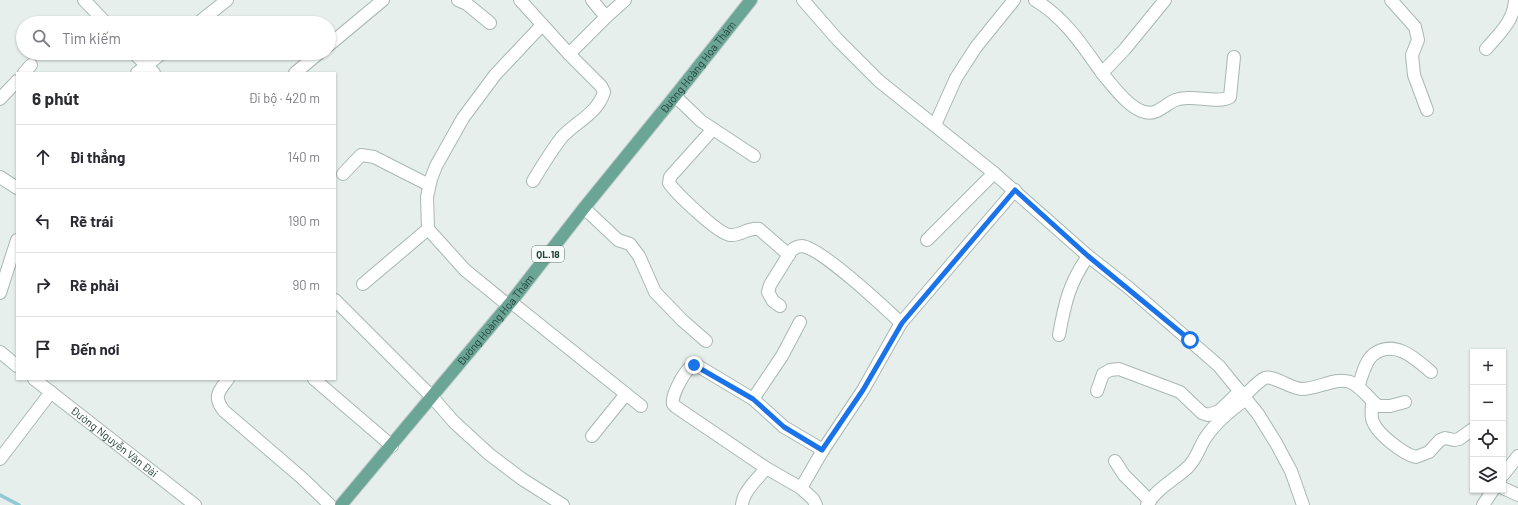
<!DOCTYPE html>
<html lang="vi">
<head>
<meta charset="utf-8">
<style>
	:root { --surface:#fff; --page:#f2f2f3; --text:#2b2b33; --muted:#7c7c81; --line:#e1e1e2 }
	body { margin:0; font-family:Barlow,sans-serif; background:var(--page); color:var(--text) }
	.controls { position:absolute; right:12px; bottom:12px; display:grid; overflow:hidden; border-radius:0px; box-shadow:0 1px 3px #0004 }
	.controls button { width:36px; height:36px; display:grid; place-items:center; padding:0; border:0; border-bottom:1px solid var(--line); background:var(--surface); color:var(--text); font:20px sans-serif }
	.stop { position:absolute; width:12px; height:12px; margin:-9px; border:3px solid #1a73e8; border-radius:50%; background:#fff }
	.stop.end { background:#1a73e8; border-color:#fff; box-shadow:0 1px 4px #0008 }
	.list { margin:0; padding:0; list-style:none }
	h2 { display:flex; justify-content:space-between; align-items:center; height:52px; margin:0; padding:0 16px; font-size:17px }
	h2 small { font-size:13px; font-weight:400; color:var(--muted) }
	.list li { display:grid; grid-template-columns:26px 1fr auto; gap:12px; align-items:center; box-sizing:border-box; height:64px; padding:0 16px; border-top:1px solid var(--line) }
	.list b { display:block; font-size:15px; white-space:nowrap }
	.list em { font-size:13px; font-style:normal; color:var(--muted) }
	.icon { flex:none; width:22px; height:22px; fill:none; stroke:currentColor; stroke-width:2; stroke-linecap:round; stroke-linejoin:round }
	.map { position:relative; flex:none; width:1518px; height:505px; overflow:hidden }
	.search { position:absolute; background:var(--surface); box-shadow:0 1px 3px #0004; left:16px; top:16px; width:320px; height:44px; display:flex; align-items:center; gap:10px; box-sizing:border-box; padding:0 14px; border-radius:22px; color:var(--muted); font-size:15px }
	.panel { position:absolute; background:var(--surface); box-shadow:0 1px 3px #0004; left:16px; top:72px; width:320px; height:308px; border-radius:0px }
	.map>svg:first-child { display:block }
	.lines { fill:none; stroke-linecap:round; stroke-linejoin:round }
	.stream { stroke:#8ec9d4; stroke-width:3.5 }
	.minor-casing { stroke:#a8b8b2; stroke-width:14 }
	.major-casing { stroke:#c2cac8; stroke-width:14 }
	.minor { stroke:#fff; stroke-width:12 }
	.major { stroke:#6aa596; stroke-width:12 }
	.route { stroke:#1a73e8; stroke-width:5 }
	.labels { text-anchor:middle; stroke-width:3.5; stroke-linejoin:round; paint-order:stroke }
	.shield { fill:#f7fbf9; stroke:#637a73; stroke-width:1 }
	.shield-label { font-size:10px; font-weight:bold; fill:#24423a }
	.street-label { font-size:11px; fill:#24423a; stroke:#f7fbf9 }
</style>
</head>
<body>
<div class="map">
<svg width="1518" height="505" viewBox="0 0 1518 505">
	<rect width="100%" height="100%" fill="#e6efeb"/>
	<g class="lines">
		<path class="stream" d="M0,495L19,505"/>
		<g class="minor-casing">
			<g id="minor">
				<path d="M84,0L106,23"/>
				<path d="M458,0L467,4L490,23"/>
				<path d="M520,0L569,54L601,86L604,92C598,113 576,122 562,137C551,151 542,166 533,181"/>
				<path d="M592,0L606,17"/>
				<path d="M803,0L837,39L879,81L994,173L1088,256L1129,288L1219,366L1258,414L1276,443L1291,471L1303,505"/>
				<path d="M1035,0C1065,18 1082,45 1102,73L1125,49L1165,0"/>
				<path d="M1391,0L1415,27L1418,40L1412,55L1414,75L1427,110"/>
				<path d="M198,23L227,0"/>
				<path d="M329,45L383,0"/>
				<path d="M1486,49C1499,34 1514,21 1515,0"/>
				<path d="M134,53L154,73"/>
				<path d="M569,54L606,17L625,0"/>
				<path d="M24,73L31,65"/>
				<path d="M137,73L162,53"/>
				<path d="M295,73L319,53"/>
				<path d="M1102,73C1113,86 1137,121 1157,111C1169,105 1172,98 1187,98C1200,97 1220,103 1230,97L1234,57"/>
				<path d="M675,96L701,121L754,156"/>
				<path d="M0,99L17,81"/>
				<path d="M935,125L956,78L976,47L1014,0"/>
				<path d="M713,129L670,177L669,183C676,193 718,234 730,235C741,236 748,227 759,229L789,255"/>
				<path d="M343,174L361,155L374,157L429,185"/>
				<path d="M0,177L17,188"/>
				<path d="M584,208L618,240L630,244L639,256L655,292L682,320L706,341"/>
				<path d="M927,240L994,173"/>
				<path d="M363,284L428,229"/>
				<path d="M0,293L17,240"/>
				<path d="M335,300L433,398L454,422L489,454L522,479L563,505"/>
				<path d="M511,302L641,406"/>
				<path d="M508,305L465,270L428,229L427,197L431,179L436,166L463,118L495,75L542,25"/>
				<path d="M780,306L773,301L768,292L770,285L791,251C794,248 797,246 802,246C821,248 884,307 901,323"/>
				<path d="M1059,335C1065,302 1069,284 1088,256"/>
				<path d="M0,352L17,366"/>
				<path id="s1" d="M34,379L195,505"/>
				<path d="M228,379C218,392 213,397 224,411L302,478L330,505"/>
				<path d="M314,379L392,446"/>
				<path d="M1358,387C1362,377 1365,360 1374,354C1395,339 1416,359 1431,372"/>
				<path d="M1097,391L1103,374L1110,370L1119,369L1180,392L1202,413L1208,415L1219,411L1240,391"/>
				<path d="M1244,396C1250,391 1258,381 1265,378C1274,375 1291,389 1302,389C1318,389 1335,377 1350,382C1361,386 1369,399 1378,406H1390L1405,402"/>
				<path d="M753,399L782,356L800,322"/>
				<path d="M1372,401C1372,407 1371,413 1372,418C1374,432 1403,454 1416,457L1429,452L1440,440L1445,438L1454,440L1459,439L1473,429"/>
				<path d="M592,436L626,394"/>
				<path d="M0,459L51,392"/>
				<path d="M1115,461L1124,475L1150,501"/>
				<path d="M1503,475L1518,456"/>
				<path d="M801,488L823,450L863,390L901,323L1015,190"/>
				<path d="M1503,488L1518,495"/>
				<path d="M742,505C743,491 758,479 766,468"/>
				<path d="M816,505L813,499L801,488L766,468L676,407L673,404C671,395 686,367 694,365L698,366L753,399L784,427L823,450"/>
				<path d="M1147,505C1156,489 1174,480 1187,468C1197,459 1199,447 1206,437C1216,422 1232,409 1246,399"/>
				<path d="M1483,505L1493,490"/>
			</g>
		</g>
		<g class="major-casing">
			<g id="major">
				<path id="s2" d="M341,505L511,302L584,208L675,96L751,0"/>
			</g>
		</g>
		<use href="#minor" class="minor"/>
		<use href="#major" class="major"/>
	</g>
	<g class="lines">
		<path class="route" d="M694,365L753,399L784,427L822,450L863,390L902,323L1015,190L1088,256L1190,340"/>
	</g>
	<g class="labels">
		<rect class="shield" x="532" y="246" width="32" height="16" rx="3"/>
		<g class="shield-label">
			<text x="548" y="258">QL.18</text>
		</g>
		<g class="street-label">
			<text dy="4" stroke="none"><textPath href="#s2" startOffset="565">Đường Hoàng Hoa Thám</textPath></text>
			<text dy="4" stroke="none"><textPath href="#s2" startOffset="241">Đường Hoàng Hoa Thám</textPath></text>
			<text dy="4" stroke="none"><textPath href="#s1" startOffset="102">Đường Nguyễn Văn Đài</textPath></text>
		</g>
	</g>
</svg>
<div class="controls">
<button>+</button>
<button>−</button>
<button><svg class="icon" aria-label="locate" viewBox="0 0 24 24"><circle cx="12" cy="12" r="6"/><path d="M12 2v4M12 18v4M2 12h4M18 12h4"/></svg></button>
<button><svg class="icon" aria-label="layers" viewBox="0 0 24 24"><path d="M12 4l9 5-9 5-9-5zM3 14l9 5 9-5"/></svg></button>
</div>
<div class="stop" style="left:1190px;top:340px"></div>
<div class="stop end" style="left:694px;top:365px"></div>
<div class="search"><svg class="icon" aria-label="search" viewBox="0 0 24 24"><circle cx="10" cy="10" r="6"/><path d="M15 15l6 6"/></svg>Tìm kiếm</div>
<section class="panel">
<h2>6 phút<small>Đi bộ · 420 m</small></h2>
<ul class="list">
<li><svg class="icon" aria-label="ahead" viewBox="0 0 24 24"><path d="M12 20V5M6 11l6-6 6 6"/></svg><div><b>Đi thẳng</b></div><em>140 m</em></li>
<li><svg class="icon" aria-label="left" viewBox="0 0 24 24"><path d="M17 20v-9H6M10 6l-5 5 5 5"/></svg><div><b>Rẽ trái</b></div><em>190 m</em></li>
<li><svg class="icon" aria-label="right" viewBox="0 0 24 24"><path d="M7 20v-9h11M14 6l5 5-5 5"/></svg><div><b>Rẽ phải</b></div><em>90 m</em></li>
<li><svg class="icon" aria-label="arrive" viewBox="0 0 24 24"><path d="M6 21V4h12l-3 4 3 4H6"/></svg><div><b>Đến nơi</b></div></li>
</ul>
</section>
</div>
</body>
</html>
